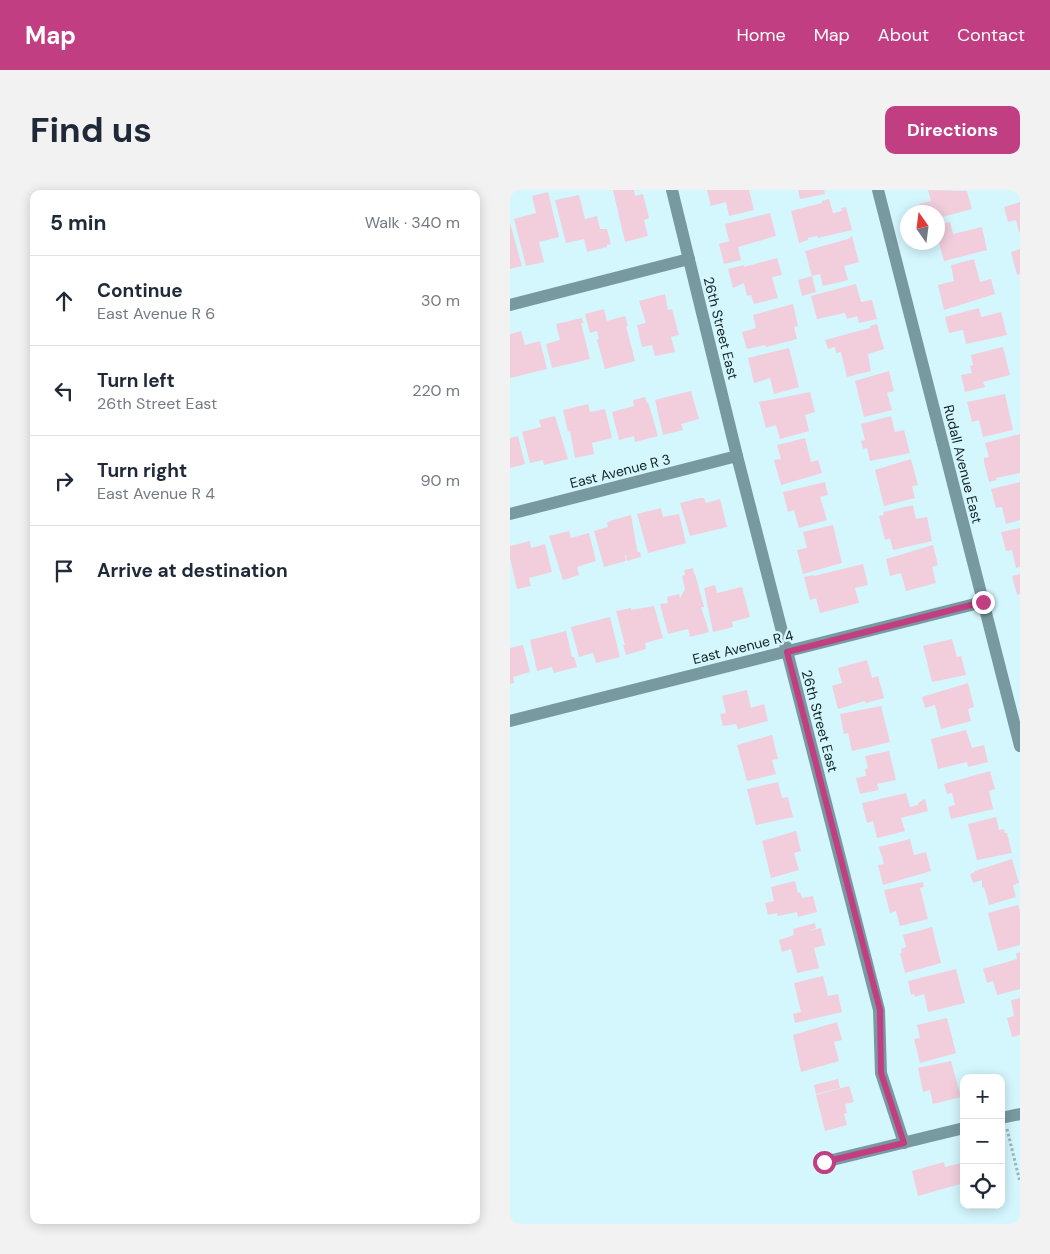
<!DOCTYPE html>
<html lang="en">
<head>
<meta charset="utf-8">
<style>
	:root { --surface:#fff; --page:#f2f2f3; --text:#1f2937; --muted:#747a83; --line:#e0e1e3; --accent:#c13e83 }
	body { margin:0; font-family:"DM Sans",sans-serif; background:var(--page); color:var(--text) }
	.controls { position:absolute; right:15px; bottom:15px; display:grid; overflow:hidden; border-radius:10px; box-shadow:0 2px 12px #0003 }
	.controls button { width:45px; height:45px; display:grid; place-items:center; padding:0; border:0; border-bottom:1px solid var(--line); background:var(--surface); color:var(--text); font:25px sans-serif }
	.compass { position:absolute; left:390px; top:15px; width:45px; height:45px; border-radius:50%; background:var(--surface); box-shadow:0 2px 12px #0003; rotate:346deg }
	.stop { position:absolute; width:15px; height:15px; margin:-11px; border:4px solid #c13e83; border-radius:50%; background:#fff }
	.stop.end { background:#c13e83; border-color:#fff; box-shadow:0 1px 5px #0008 }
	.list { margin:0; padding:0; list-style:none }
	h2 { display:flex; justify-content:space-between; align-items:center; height:65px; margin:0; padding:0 20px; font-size:21px }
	h2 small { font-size:16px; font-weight:400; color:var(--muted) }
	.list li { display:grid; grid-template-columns:32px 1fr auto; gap:15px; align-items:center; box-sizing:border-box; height:90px; padding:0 20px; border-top:1px solid var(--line) }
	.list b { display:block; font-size:19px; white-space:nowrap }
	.list p { margin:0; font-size:16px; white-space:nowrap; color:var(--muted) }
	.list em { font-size:16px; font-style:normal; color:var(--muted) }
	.icon { flex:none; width:28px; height:28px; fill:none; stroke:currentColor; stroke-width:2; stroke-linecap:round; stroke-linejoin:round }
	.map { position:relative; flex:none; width:510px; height:1034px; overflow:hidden; border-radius:10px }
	header { display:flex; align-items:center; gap:30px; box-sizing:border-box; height:70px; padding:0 25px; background:var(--accent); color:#fff }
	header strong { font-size:24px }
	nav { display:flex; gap:28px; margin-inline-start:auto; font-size:18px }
	.intro { display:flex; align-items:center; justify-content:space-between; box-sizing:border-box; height:120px; padding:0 30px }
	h1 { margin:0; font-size:35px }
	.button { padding:12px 22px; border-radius:10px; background:var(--accent); color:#fff; font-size:18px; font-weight:700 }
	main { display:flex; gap:30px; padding:0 30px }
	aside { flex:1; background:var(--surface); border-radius:10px; box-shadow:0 2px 12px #0003 }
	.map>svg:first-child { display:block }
	.building { fill:#f2cedd }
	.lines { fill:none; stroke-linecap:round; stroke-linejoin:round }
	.path { stroke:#99b5bb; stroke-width:3; stroke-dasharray:2.5 2.5; stroke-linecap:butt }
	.street { stroke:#7899a0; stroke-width:12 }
	.route { stroke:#c13e83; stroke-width:6 }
	.labels { text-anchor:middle; stroke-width:5; stroke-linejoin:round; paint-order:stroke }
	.street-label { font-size:14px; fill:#122326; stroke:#d4f6fd }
</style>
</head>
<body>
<header>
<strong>Map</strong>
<nav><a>Home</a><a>Map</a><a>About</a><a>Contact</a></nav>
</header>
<div class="intro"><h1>Find us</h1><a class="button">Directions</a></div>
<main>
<aside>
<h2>5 min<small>Walk · 340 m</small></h2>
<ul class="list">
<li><svg class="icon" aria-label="ahead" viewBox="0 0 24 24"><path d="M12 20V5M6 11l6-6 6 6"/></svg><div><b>Continue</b><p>East Avenue R 6</p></div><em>30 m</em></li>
<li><svg class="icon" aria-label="left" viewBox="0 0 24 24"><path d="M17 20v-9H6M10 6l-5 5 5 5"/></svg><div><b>Turn left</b><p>26th Street East</p></div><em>220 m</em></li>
<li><svg class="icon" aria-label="right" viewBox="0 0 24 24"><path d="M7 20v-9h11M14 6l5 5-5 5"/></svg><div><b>Turn right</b><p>East Avenue R 4</p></div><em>90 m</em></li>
<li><svg class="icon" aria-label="arrive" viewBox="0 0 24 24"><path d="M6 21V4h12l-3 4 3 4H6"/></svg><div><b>Arrive at destination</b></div></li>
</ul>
</aside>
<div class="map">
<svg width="510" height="1034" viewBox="0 0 510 1034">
	<rect width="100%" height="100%" fill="#d4f6fd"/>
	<g class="building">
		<path d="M103,0H124L125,6L133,4L139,28L134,30L138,46L115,52Z"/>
		<path d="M197,0H239L244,20L219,26L216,12L201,16Z"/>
		<path d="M288,0H314L315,4L290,9Z"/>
		<path d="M418,0L457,1L462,19L428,28V22H412L409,14L421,11Z"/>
		<path d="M38,2L49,47L29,52L34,72L16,76L4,29L26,23L22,6Z"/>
		<path d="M69,5L75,29L87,26L90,39H97L101,54L97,55V57L77,62L74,49L56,53L45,10Z"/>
		<path d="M319,9L323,23L332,21L331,18L336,17L342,40L308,48L307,46L298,48V50L289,53L281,21L312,13V11Z"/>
		<path d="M510,12V42H509L506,30L498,32L494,17Z"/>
		<path d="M260,23L266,46L228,57L231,70L214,74L209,54L219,51L215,34Z"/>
		<path d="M440,32L443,44L472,37L477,60L434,71L429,53L417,56L416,52H428V34Z"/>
		<path d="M0,33L12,76L0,79Z"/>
		<path d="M342,46L349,72L334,76L338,90L313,96L310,84L302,86L306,102L292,106L288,90L302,86L295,61L338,49Z"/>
		<path d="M510,59V84L507,85L501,62Z"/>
		<path d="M267,68L272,85L262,87L268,108L244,114L241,105L237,106L234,93L223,98L218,79L234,75V77Z"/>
		<path d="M464,69L470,92L481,89L485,104L434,120L428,95L444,91L441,75Z"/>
		<path d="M346,94L351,112L362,110L367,129L349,133L347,126L337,129L335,123L307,129L301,106Z"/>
		<path d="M155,104L158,120L162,119L169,145L161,147L165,162L145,166L142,155L132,157L127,135L136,133L129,111Z"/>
		<path d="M283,114L288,136L284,137L287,149L256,157L255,155L237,159L232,142L246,138L243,125Z"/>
		<path d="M469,118L471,127L491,122L497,145L456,154L453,140L439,143L435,127Z"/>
		<path d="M94,119L97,131L115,126L118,136H116L125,171L95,179L87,150L89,149L87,141L80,143L75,124Z"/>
		<path d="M72,128L73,133H71L80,169L42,178L36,154L50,150L46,134Z"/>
		<path d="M367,134L374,159L358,164L361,181L337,187L331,162L326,163L325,157L318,159L315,150L360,138V136Z"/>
		<path d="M11,141L15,155L30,151L37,179L0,188V144Z"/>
		<path d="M493,157L500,185L473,192L475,197L455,202L451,185L462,183L460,176L463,175L461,165Z"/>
		<path d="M279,158L289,197L264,204L260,188L244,193L238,168Z"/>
		<path d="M379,181L384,201L377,203L382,220L354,227L345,191Z"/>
		<path d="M181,201L189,229L171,234L173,240L153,245L145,210Z"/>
		<path d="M300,202L305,222L295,225L299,241L270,249L266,235L256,238L249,212Z"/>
		<path d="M495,204L503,240L473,247L469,230L462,232L457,212Z"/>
		<path d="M135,207L137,213L138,212L148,246L125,252L124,246L109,250L102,222L124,216L123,210Z"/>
		<path d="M78,214L80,222L95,219L102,248L82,253L84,264L65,268L60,241L58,242L53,220Z"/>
		<path d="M45,226L58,269L34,275L33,270L20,273L12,242L31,237L29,230Z"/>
		<path d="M381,226L385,242L394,240L400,263L360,271L357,258L353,259L351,251L355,250L351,234Z"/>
		<path d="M510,244V283L486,288L487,290L479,292L474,272V268L479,267L475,253Z"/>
		<path d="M8,246L15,274L0,278V248Z"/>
		<path d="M295,248L301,272L308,270L312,283L271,295L264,270L271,269L267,255Z"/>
		<path d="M401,269L408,295L402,296L405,308L374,316L365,280Z"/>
		<path d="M315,292L318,305L310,307L317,330L289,338L284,320L278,322L273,302Z"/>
		<path d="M510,292V330L496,334L492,317L486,318L481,299Z"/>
		<path d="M190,308H194L196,313L210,309L217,337L180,346L170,313Z"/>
		<path d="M403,315L406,329L417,327L422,351L383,360L380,348L375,350L369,326L374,325L373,322Z"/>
		<path d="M151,318L153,327L169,324L176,353L138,363L127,324Z"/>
		<path d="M121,325L127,360L128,362H130L131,367L117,371L116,365H115L116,371L94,377L84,341L98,337L97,333L100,331Z"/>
		<path d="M323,335L332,373L293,384L287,360L297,358L293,342Z"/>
		<path d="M510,338V377L506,378L502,360L496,361L491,342Z"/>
		<path d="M59,341L61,348L79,343L86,371L67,377L69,385L53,390L39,346Z"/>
		<path d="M20,351L21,358L35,354L42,382L19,388L21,396L7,399L0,368V356Z"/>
		<path d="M423,355L428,375L422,377L426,393L396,401L391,383L380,386L376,369Z"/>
		<path d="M353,374L358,395L345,398L349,413L310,423L306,408L300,410L294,387L303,385L304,386Z"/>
		<path d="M183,378L184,384H185L194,417H191L199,442L180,447L178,439L158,444L150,414L158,413L157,407L169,404L170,408L175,399L172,386L175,385L174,380Z"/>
		<path d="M510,384V404L507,405L502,386Z"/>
		<path d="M205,395L207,403L232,397L240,427L222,432L223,437L203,442L194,398Z"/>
		<path d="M144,416L153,448L135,453L136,459L116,465L113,455H115L106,421L121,418V420Z"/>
		<path d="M100,427L110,467L86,473L83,463L69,467L61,437Z"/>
		<path d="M56,441L62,467H64L67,477L44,483L42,477L27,481L20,450Z"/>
		<path d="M442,449L447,467L451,466L456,485L422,492L413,456Z"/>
		<path d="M13,455L20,482L3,487L4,493L0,494V458Z"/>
		<path d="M357,470L362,488L368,486L374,508L356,513L355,511L328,519L322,496L332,493L328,478Z"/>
		<path d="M458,493L464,517L458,519L461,531L431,539L425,515L415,518L412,507Z"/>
		<path d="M237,500L241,518L254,514L258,531L228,539L226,534L213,536L210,524L216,523L212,506Z"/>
		<path d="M371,516L380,552L342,561L338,543L334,544L330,524Z"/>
		<path d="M456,540L462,558L474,555L478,572L458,577L457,572L428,579L421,549Z"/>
		<path d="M262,545L268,569L262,570L266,584L237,591L227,555Z"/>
		<path d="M379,561L386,590L367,594L369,600L350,604L346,588L356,586L355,579L358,578L355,566Z"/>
		<path d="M480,581L485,599L479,601L483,619L441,629L438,617L445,615L442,603L437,604L434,594Z"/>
		<path d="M268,592L272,608L278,607L283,627L246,635L237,599Z"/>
		<path d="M396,603L400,617L408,615V613L415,609L418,621L391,628L395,641L367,648L363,631L357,633L352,613Z"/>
		<path d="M486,627L489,640L494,639L495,643H497L502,663L467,670L458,634Z"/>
		<path d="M286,641L291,661L284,663L289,680L261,688L252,651Z"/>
		<path d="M400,649L404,665L416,662L421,681L373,695L368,675L374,674L369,657Z"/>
		<path d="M502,669L509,693L503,695L506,707L479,715L474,697L472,698V690L463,693L460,684L465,682V681Z"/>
		<path d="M285,691L288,703L290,702L292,708L303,706L307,722L288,727L287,722L268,726L267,723L258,725L255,713L264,711L261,697Z"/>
		<path d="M413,692L414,697L410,698L418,729L390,736L386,721L380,723L374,700Z"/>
		<path d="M508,715L510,721V755L488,761L478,723Z"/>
		<path d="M305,733L306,738L299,741L311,738L315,755L304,758L309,778L287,783L281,759L272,762L269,750L284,745L283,739Z"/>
		<path d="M422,737L431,773L395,783L390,763H392L391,759L396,757L393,745Z"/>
		<path d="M510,762V799L487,805L483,791L477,793L473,779L507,769L506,764Z"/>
		<path d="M446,779L455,813L418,822L414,804L405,807L404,804L401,805L398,791Z"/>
		<path d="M313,786L318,806L328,804L332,822L285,833L283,824L291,822L284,793Z"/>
		<path d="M510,808V845L502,847L497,828L504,826L501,810Z"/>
		<path d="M437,828L446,863L410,873L404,849L410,848L407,835Z"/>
		<path d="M327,832L332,850L324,852L329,871L291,882L283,845Z"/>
		<path d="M441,871L451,907L423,914L420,900L413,902L408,878Z"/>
		<path d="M328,889L330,898L306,904L304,895Z"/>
		<path d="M339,896L344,912L335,914L337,923L334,924L337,935L315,941L306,905Z"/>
		<path d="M434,972L435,977L451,973L454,984V993L408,1006L402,981Z"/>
	</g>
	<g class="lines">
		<path class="path" d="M497,939L510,992"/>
		<g class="street">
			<path d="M162,0L227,266L369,820L371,883L394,953"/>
			<path d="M368,0L510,556"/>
			<path d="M0,115L179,69"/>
			<path d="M0,324L227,266"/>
			<path d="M0,531L473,412"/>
			<path d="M491,928L510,924"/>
			<path d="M314,972L454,938"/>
		</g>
	</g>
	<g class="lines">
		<path class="route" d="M314,972L394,953L371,883L370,820L277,462L473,412"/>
	</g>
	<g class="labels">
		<g class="street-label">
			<text transform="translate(211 138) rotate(76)" y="5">26th Street East</text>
			<text transform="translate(453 274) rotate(76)" y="5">Rudall Avenue East</text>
			<text transform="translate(110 281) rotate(-14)" y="5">East Avenue R 3</text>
			<text transform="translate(233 457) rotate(-14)" y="5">East Avenue R 4</text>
			<text transform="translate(310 531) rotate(75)" y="5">26th Street East</text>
		</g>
	</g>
</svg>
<div class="controls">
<button>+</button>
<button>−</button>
<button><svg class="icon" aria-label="locate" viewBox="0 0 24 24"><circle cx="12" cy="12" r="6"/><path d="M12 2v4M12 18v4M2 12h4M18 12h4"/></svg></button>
</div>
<svg class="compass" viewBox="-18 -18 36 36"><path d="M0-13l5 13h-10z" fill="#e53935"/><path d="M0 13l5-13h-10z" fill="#747a83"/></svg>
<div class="stop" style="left:314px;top:972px"></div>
<div class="stop end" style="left:473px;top:412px"></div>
</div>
</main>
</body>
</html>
